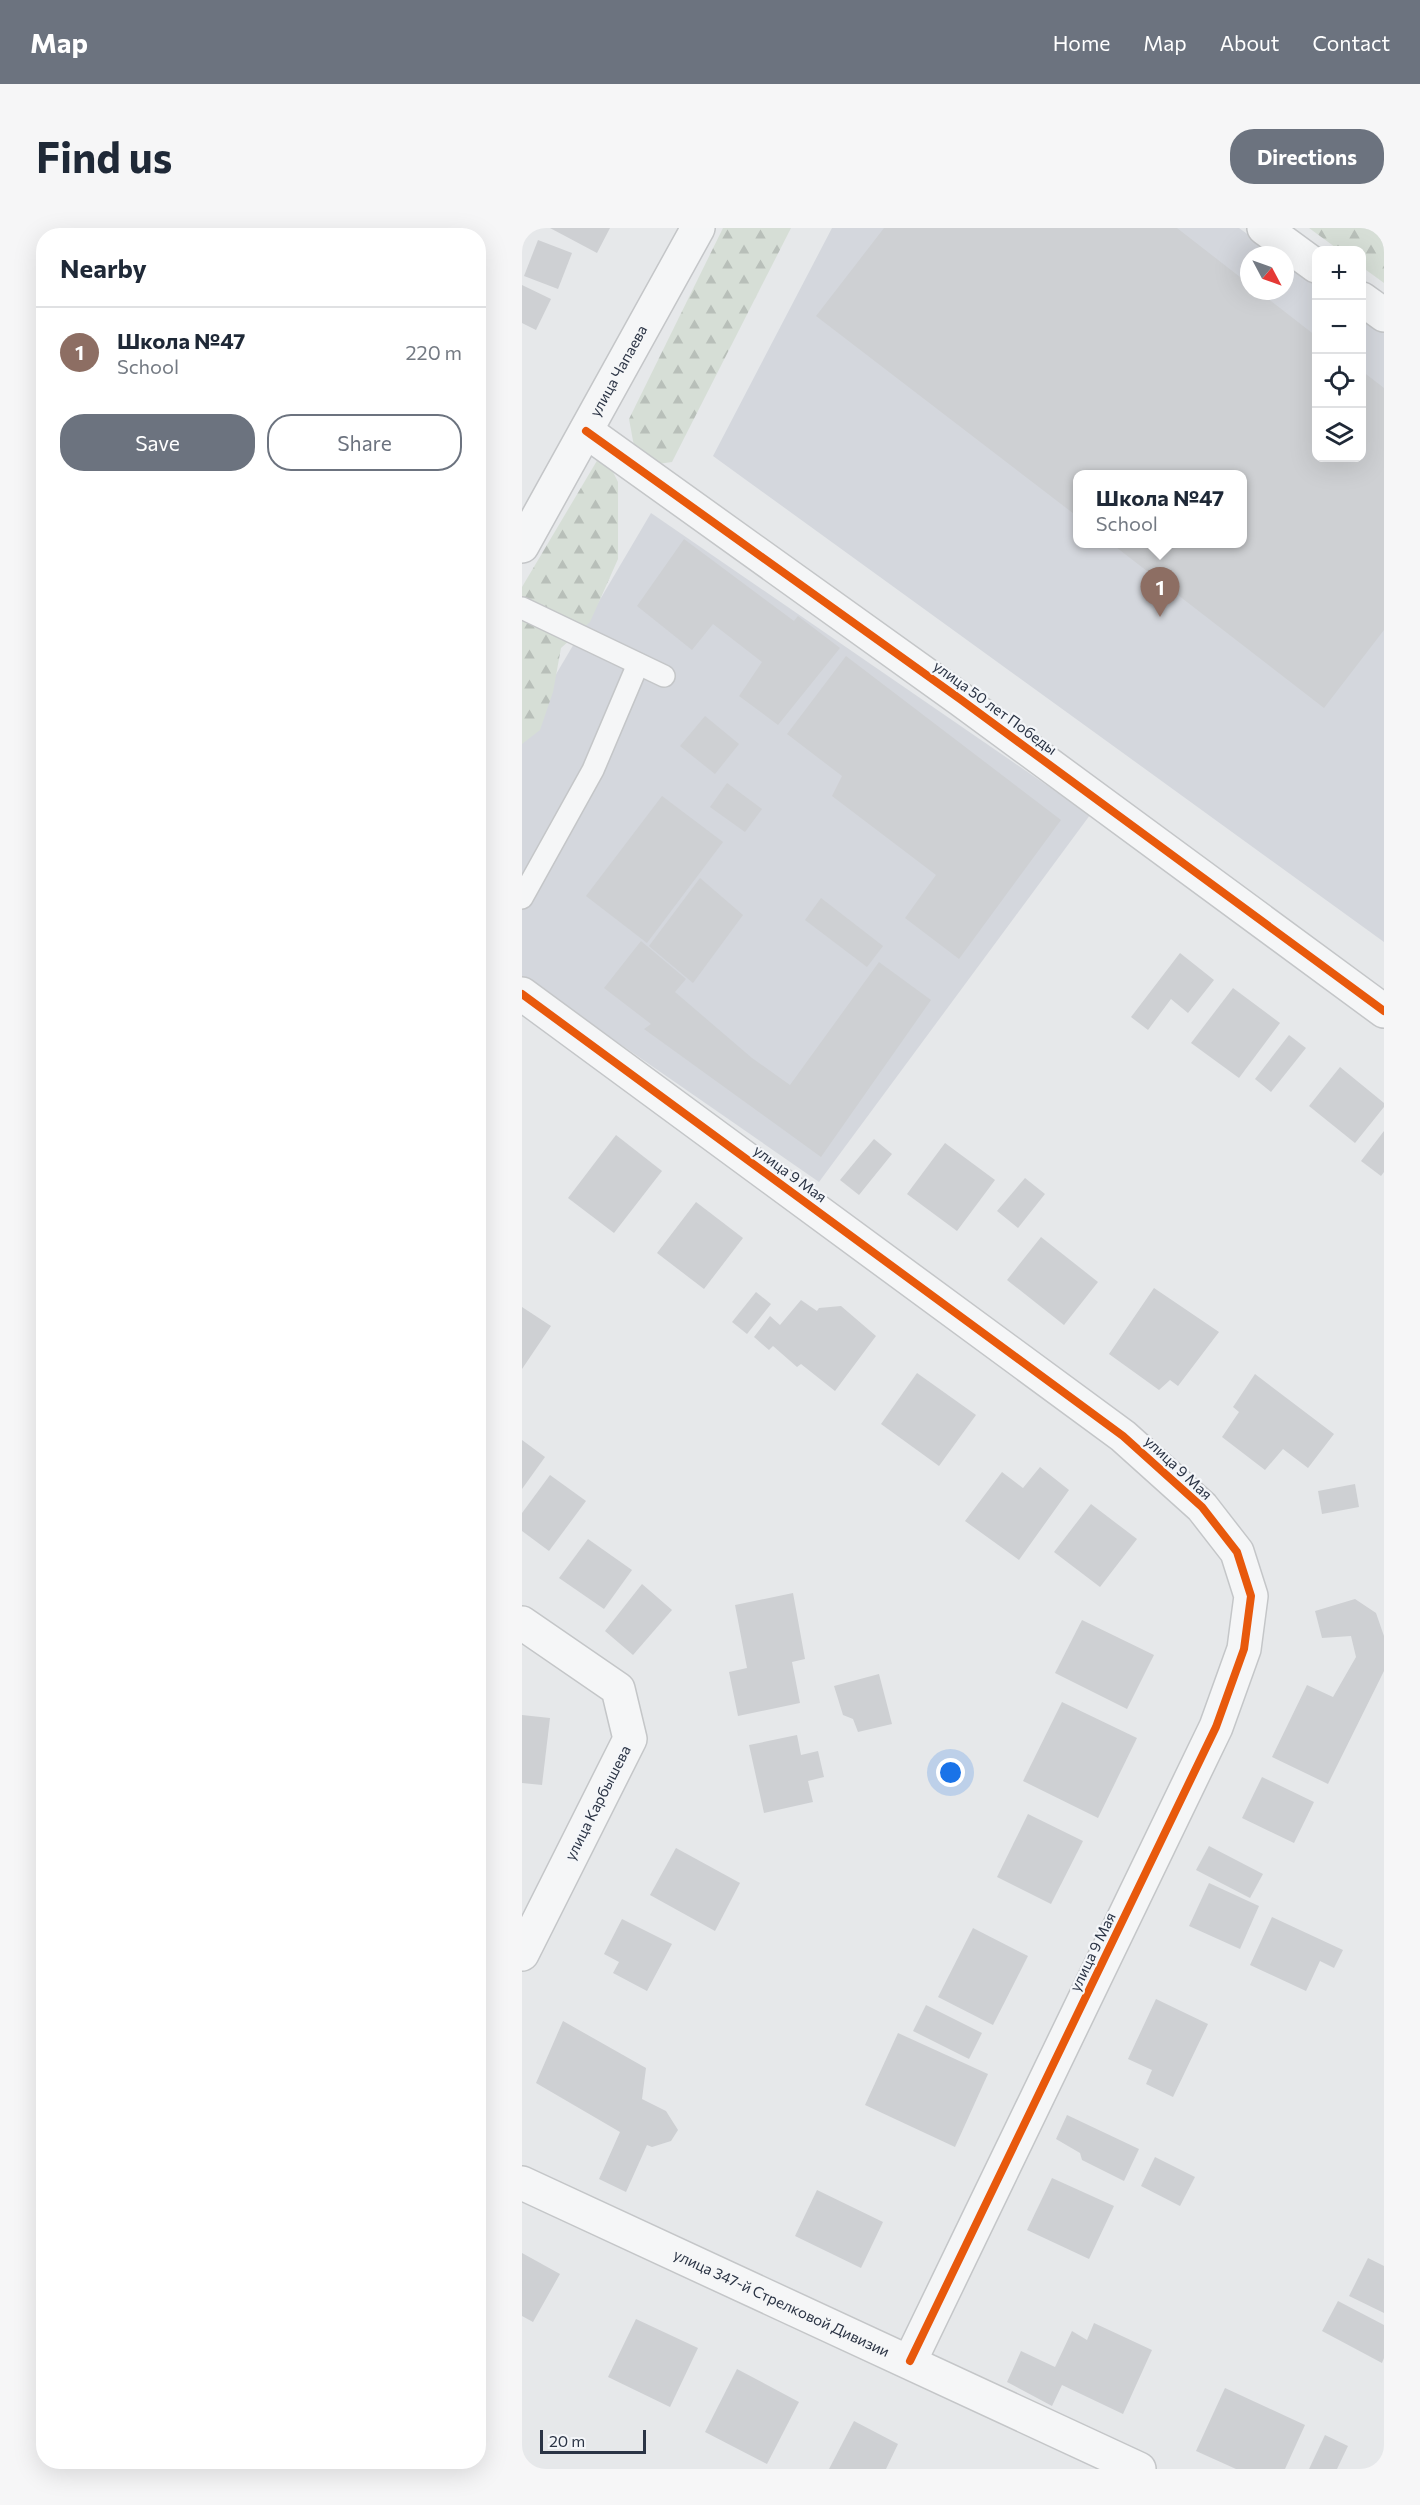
<!DOCTYPE html>
<html lang="en">
<head>
<meta charset="utf-8">
<style>
	:root { --surface:#fff; --page:#f6f6f7; --text:#1f2937; --muted:#747a83; --line:#e0e1e3; --accent:#6c737f }
	body { margin:0; font-family:Commissioner,sans-serif; background:var(--page); color:var(--text) }
	.controls { position:absolute; right:18px; top:18px; display:grid; overflow:hidden; border-radius:12px; box-shadow:0 6px 24px #0002 }
	.controls button { width:54px; height:54px; display:grid; place-items:center; padding:0; border:0; border-bottom:2px solid var(--line); background:var(--surface); color:var(--text); font:30px sans-serif }
	.compass { position:absolute; left:718px; top:18px; width:54px; height:54px; border-radius:50%; background:var(--surface); box-shadow:0 6px 24px #0002; rotate:131deg }
	.scale { position:absolute; left:18px; bottom:15px; width:106px; box-sizing:border-box; padding-left:6px; border:3px solid #2b3445; border-top:0; font-size:16px; line-height:21px; white-space:nowrap; color:#2b3445; -webkit-text-stroke:4px #f4f6f9; paint-order:stroke }
	.you { position:absolute; left:429px; top:1545px; width:21px; height:21px; margin:-15px; border:4px solid #fff; border-radius:50%; background:#1a73e8; box-shadow:0 0 0 9px #1a73e833 }
	.badge { display:grid; place-items:center; width:39px; height:39px; border-radius:50%; background:var(--accent); color:#fff; font-size:20px; font-weight:700 }
	.pin { position:absolute; translate:-50% -50px; filter:drop-shadow(0 2px 3px #0008) }
	.pin::after { content:''; position:absolute; top:32px; width:21px; height:18px; background:inherit; clip-path:polygon(0 0,100% 0,50% 100%) }
	.popup { position:absolute; left:551px; top:242px; width:174px; height:78px; box-sizing:border-box; display:grid; place-content:center; border-radius:12px; background:var(--surface); filter:drop-shadow(0 2px 4px #0005); font-size:20px; white-space:nowrap; color:var(--muted) }
	.popup b { font-size:22px; color:var(--text) }
	.popup::after { content:''; position:absolute; left:50%; top:100%; margin-left:-12px; border:12px solid transparent; border-top-color:var(--surface) }
	.list { margin:0; padding:0; list-style:none }
	h2 { display:flex; justify-content:space-between; align-items:center; height:78px; margin:0; padding:0 24px; font-size:26px }
	h2 small { font-size:20px; font-weight:400; color:var(--muted) }
	.list li { display:grid; grid-template-columns:39px 1fr auto; gap:18px; align-items:center; box-sizing:border-box; height:90px; padding:0 24px; border-top:2px solid var(--line) }
	.list b { display:block; font-size:22px; white-space:nowrap }
	.list p { margin:0; font-size:20px; white-space:nowrap; color:var(--muted) }
	.list em { font-size:20px; font-style:normal; color:var(--muted) }
	.actions { display:flex; gap:12px; padding:18px 24px }
	.actions a { flex:1; padding:14px 0; border:2px solid var(--accent); border-radius:24px; text-align:center; font-size:21px; color:var(--accent) }
	.actions .main { background:var(--accent); color:#fff }
	.icon { flex:none; width:33px; height:33px; fill:none; stroke:currentColor; stroke-width:2; stroke-linecap:round; stroke-linejoin:round }
	.map { position:relative; flex:none; width:862px; height:2241px; overflow:hidden; border-radius:24px }
	header { display:flex; align-items:center; gap:36px; box-sizing:border-box; height:84px; padding:0 30px; background:var(--accent); color:#fff }
	header strong { font-size:28px }
	nav { display:flex; gap:33px; margin-inline-start:auto; font-size:21px }
	.intro { display:flex; align-items:center; justify-content:space-between; box-sizing:border-box; height:144px; padding:0 36px }
	h1 { margin:0; font-size:42px }
	.button { padding:15px 27px; border-radius:24px; background:var(--accent); color:#fff; font-size:21px; font-weight:700 }
	main { display:flex; gap:36px; padding:0 36px }
	aside { flex:1; background:var(--surface); border-radius:24px; box-shadow:0 6px 24px #0002 }
	.map>svg:first-child { display:block }
	.built { fill:#d4d7dd; fill-rule:evenodd }
	.forest { fill:url(#forest-firs) }
	.building { fill:#ced0d3 }
	.lines { fill:none; stroke-linecap:round; stroke-linejoin:round }
	.lane-casing { stroke:#c4c6c8; stroke-width:24 }
	.street-casing { stroke:#c4c6c8; stroke-width:36 }
	.lane { stroke:#f5f6f7; stroke-width:21 }
	.street { stroke:#f5f6f7; stroke-width:33 }
	.cycleway-casing { stroke:#f4f6f9; stroke-width:11 }
	.cycleway { stroke:#e8590c; stroke-width:8 }
	.labels { text-anchor:middle; stroke-width:4.5; stroke-linejoin:round; paint-order:stroke }
	.street-label { font-size:15px; fill:#2b3445; stroke:#f4f6f9 }
</style>
</head>
<body>
<header>
<strong>Map</strong>
<nav><a>Home</a><a>Map</a><a>About</a><a>Contact</a></nav>
</header>
<div class="intro"><h1>Find us</h1><a class="button">Directions</a></div>
<main>
<aside>
<h2>Nearby<small></small></h2>
<ul class="list">
<li><span class="badge" style="background:#8d6e63">1</span><div><b>Школа №47</b><p>School</p></div><em>220 m</em></li>
</ul>
<div class="actions"><a class="main">Save</a><a>Share</a></div>
</aside>
<div class="map">
<svg width="862" height="2241" viewBox="0 0 862 2241">
	<defs>
		<pattern id="forest-firs" width="22" height="20" patternUnits="userSpaceOnUse" patternTransform="scale(1.5)"><rect width="22" height="20" fill="#d6ded6"/><path d="M5 1l3.5 6h-7zM16 11l3.5 6h-7z" fill="#b8bfb9"/></pattern>
	</defs>
	<rect width="100%" height="100%" fill="#e6e8ea"/>
	<g class="built">
		<path d="M310,0H717L754,27H727V63H763V33L794,56V230H840V88L862,105V714L191,228ZM556,246H720V316H556Z"/>
		<path d="M129,285L568,587L297,954L0,748V504Z"/>
	</g>
	<g class="forest">
		<path d="M201,0H269L150,234L136,236L112,218L107,191Z"/>
		<path d="M787,0H862V55L840,39V22H817Z"/>
		<path d="M76,231L87,236L96,254V331L68,394L39,420L31,464L18,502L0,516V359Z"/>
	</g>
	<g class="building">
		<path d="M28,0H88L75,25Z"/>
		<path d="M362,0H655L727,56V63H736L794,108V230H840V143L862,160V402L802,480L590,316H720V246H556V289L294,88Z"/>
		<path d="M16,12L50,25L36,61L2,48Z"/>
		<path d="M0,57L29,71L14,102L0,95Z"/>
		<path d="M162,311L272,393L276,388L318,420L256,497L217,468L240,434L191,396L170,422L115,378Z"/>
		<path d="M324,428L539,592L437,731L383,690L414,647L310,568L320,548L265,506Z"/>
		<path d="M183,488L217,516L193,546L158,518Z"/>
		<path d="M205,555L240,581L223,604L188,579Z"/>
		<path d="M140,568L201,614L125,715L64,668Z"/>
		<path d="M178,650L221,687L171,755L127,718Z"/>
		<path d="M299,670L361,718L345,739L283,692Z"/>
		<path d="M119,713L164,751L153,764L230,830L268,857L357,734L409,772L299,929L122,801L129,796L82,760Z"/>
		<path d="M658,725L692,752L666,785L649,771L626,802L609,789Z"/>
		<path d="M711,760L758,795L717,850L669,815Z"/>
		<path d="M767,807L784,820L749,864L733,851Z"/>
		<path d="M818,839L862,875V879L833,915L787,878Z"/>
		<path d="M862,903V944L859,948L839,933Z"/>
		<path d="M94,907L140,943L92,1005L46,970Z"/>
		<path d="M352,911L370,926L337,967L318,952Z"/>
		<path d="M423,915L473,952L435,1003L385,966Z"/>
		<path d="M503,950L523,966L496,1000L475,983Z"/>
		<path d="M174,974L221,1010L182,1061L135,1025Z"/>
		<path d="M519,1009L576,1054L542,1097L485,1052Z"/>
		<path d="M632,1060L697,1104L656,1158L648,1152L637,1162L587,1126Z"/>
		<path d="M234,1064L249,1076L225,1106L210,1094Z"/>
		<path d="M279,1072L295,1083L297,1080L319,1078L354,1108L313,1163L279,1136L275,1139L251,1118L247,1122L232,1109L248,1088L258,1097Z"/>
		<path d="M0,1079L29,1098L0,1141Z"/>
		<path d="M395,1145L454,1187L417,1238L359,1196Z"/>
		<path d="M733,1146L812,1206L786,1240L761,1221L743,1242L700,1209L717,1184L711,1179Z"/>
		<path d="M0,1212L23,1229L0,1261Z"/>
		<path d="M518,1239L547,1262L497,1332L443,1293L480,1244L501,1260Z"/>
		<path d="M28,1247L64,1273L27,1323L0,1303V1285Z"/>
		<path d="M833,1256L837,1279L800,1286L796,1263Z"/>
		<path d="M569,1276L615,1311L578,1359L532,1324Z"/>
		<path d="M66,1311L110,1342L82,1381L37,1350Z"/>
		<path d="M120,1356L150,1382L111,1427L83,1403Z"/>
		<path d="M271,1365L283,1431L270,1434L278,1475L216,1488L207,1444L225,1440L213,1377Z"/>
		<path d="M833,1371L854,1385L862,1408V1443L806,1556L750,1529L785,1457L811,1469L834,1429L829,1408L800,1410L793,1383Z"/>
		<path d="M560,1392L632,1427L605,1481L533,1445Z"/>
		<path d="M357,1446L370,1496L336,1504L331,1491L321,1487L312,1458Z"/>
		<path d="M540,1474L615,1510L576,1590L501,1553Z"/>
		<path d="M0,1487L28,1490L20,1557L0,1555Z"/>
		<path d="M275,1507L279,1527L296,1523L302,1549L286,1553L291,1574L242,1585L227,1517Z"/>
		<path d="M740,1549L792,1574L772,1615L720,1590Z"/>
		<path d="M506,1586L561,1613L529,1676L475,1649Z"/>
		<path d="M687,1618L741,1646L728,1670L674,1642Z"/>
		<path d="M154,1620L218,1655L193,1703L128,1667Z"/>
		<path d="M687,1655L737,1678L718,1721L667,1698Z"/>
		<path d="M750,1689L821,1722L812,1740L798,1733L784,1763L728,1737Z"/>
		<path d="M100,1691L150,1716L125,1763L91,1745L97,1734L82,1726Z"/>
		<path d="M451,1700L506,1728L471,1797L416,1769Z"/>
		<path d="M634,1771L686,1796L651,1869L624,1856L630,1842L606,1831Z"/>
		<path d="M404,1777L460,1805L447,1831L391,1803Z"/>
		<path d="M41,1793L124,1840L120,1871L144,1883L156,1902L149,1913L130,1919L125,1917L104,1964L77,1951L98,1904L14,1855Z"/>
		<path d="M376,1805L466,1846L433,1919L343,1877Z"/>
		<path d="M545,1887L617,1921L602,1953L560,1932L558,1925L534,1911Z"/>
		<path d="M633,1929L673,1949L658,1978L619,1958Z"/>
		<path d="M530,1950L592,1978L567,2031L505,2002Z"/>
		<path d="M295,1962L361,1994L339,2040L273,2008Z"/>
		<path d="M0,2025L38,2046L11,2094L0,2088Z"/>
		<path d="M846,2030L862,2038V2085L827,2068Z"/>
		<path d="M816,2073L862,2097V2130L860,2135L800,2103Z"/>
		<path d="M114,2091L176,2120L148,2179L86,2149Z"/>
		<path d="M572,2095L630,2122L601,2186L540,2157L530,2178L485,2154L499,2123L533,2139L550,2103L565,2112Z"/>
		<path d="M215,2141L277,2174L245,2236L183,2204Z"/>
		<path d="M703,2160L783,2197L763,2241H714L674,2223Z"/>
		<path d="M332,2193L376,2216L364,2241H307Z"/>
		<path d="M803,2207L826,2218L815,2241H787Z"/>
	</g>
	<g class="lines">
		<g class="lane-casing">
			<g id="lane">
				<path d="M0,380L142,448"/>
				<path d="M0,670L71,542L116,436"/>
			</g>
		</g>
		<g class="street-casing">
			<g id="street">
				<path d="M742,0L794,38"/>
				<path d="M840,71L862,87"/>
				<path d="M64,203L438,471L862,783"/>
				<path id="s1" d="M0,318L176,0"/>
				<path d="M0,766L601,1208L680,1279L715,1324L729,1368L722,1421L694,1499L388,2133"/>
				<path d="M0,1395L96,1461L108,1511L0,1726"/>
				<path id="s2" d="M0,1955L617,2241"/>
			</g>
		</g>
		<use href="#lane" class="lane"/>
		<use href="#street" class="street"/>
		<g class="cycleway-casing">
			<g id="cycleway">
				<path d="M64,203L438,471L862,783"/>
				<path d="M0,766L601,1208L680,1279L715,1324L729,1368L722,1421L694,1499L388,2133"/>
			</g>
		</g>
		<use href="#cycleway" class="cycleway"/>
	</g>
	<g class="labels">
		<g class="street-label">
			<text dy="5" stroke="none"><textPath href="#s1" startOffset="200">улица Чапаева</textPath></text>
			<text transform="translate(473 480) rotate(36)" y="5">улица 50 лет Победы</text>
			<text transform="translate(268 946) rotate(36)" y="5">улица 9 Мая</text>
			<text transform="translate(656 1240) rotate(43)" y="5">улица 9 Мая</text>
			<text transform="translate(76 1575) rotate(-63)" y="5">улица Карбышева</text>
			<text transform="translate(571 1724) rotate(-64)" y="5">улица 9 Мая</text>
			<text dy="5" stroke="none"><textPath href="#s2" startOffset="286">улица 347-й Стрелковой Дивизии</textPath></text>
		</g>
	</g>
</svg>
<div class="controls">
<button>+</button>
<button>−</button>
<button><svg class="icon" aria-label="locate" viewBox="0 0 24 24"><circle cx="12" cy="12" r="6"/><path d="M12 2v4M12 18v4M2 12h4M18 12h4"/></svg></button>
<button><svg class="icon" aria-label="layers" viewBox="0 0 24 24"><path d="M12 4l9 5-9 5-9-5zM3 14l9 5 9-5"/></svg></button>
</div>
<svg class="compass" viewBox="-18 -18 36 36"><path d="M0-13l5 13h-10z" fill="#e53935"/><path d="M0 13l5-13h-10z" fill="#747a83"/></svg>
<div class="scale">20 m</div>
<div class="you"></div>
<div class="pin badge" style="left:638px;top:389px;background:#8d6e63">1</div>
<div class="popup"><b>Школа №47</b>School</div>
</div>
</main>
</body>
</html>
